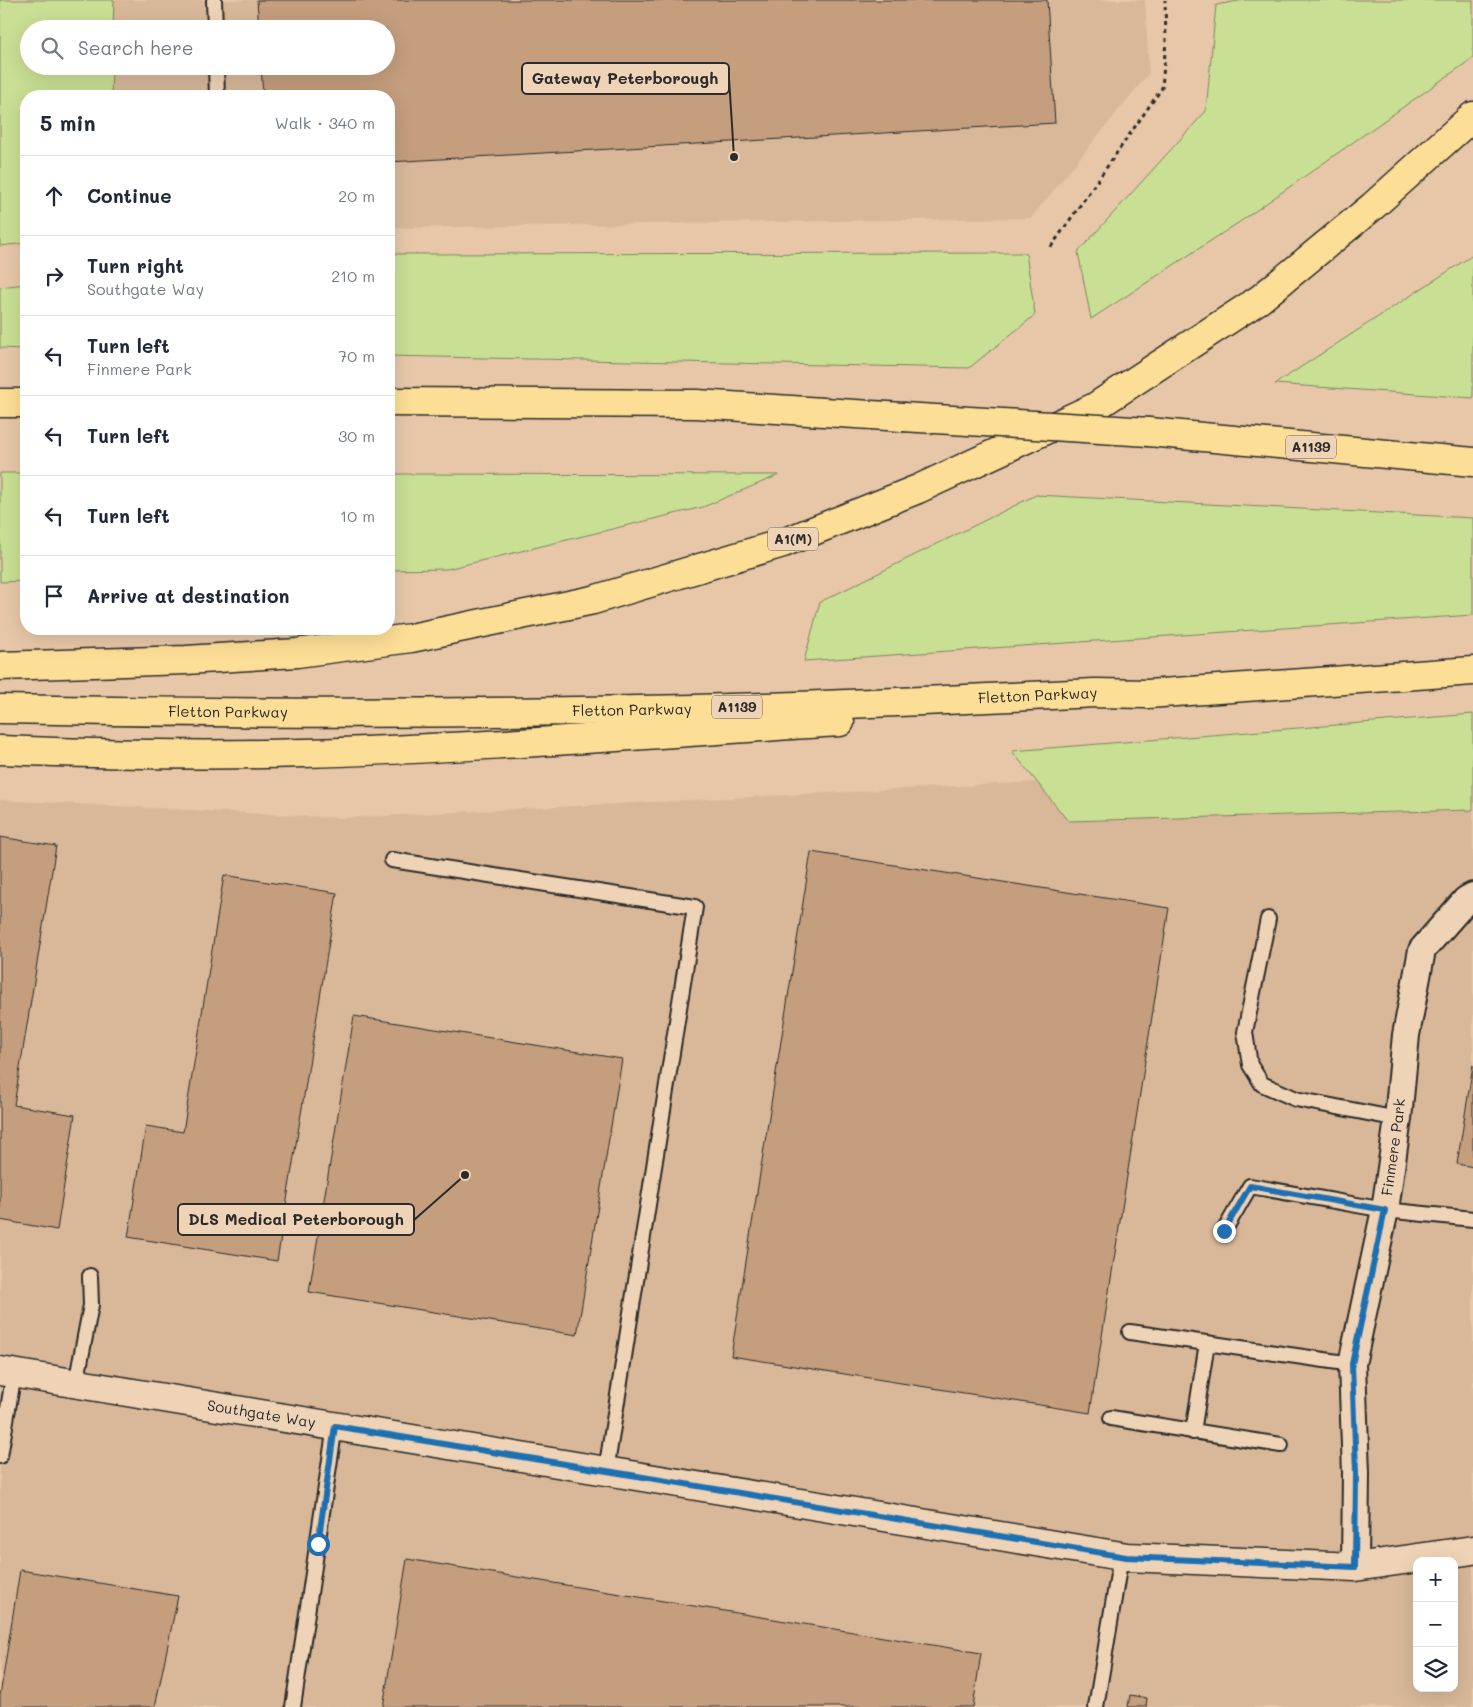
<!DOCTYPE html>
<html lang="en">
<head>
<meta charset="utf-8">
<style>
	:root { --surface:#fff; --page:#f2f2f3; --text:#1f2937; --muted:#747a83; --line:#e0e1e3 }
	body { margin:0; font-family:Mali,sans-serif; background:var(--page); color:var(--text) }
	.controls { position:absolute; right:15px; bottom:15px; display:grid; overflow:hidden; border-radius:10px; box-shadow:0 5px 20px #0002 }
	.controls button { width:45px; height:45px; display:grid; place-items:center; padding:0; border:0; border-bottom:1px solid var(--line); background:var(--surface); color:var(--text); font:25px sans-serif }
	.stop { position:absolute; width:15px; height:15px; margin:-11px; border:4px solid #1f6fb2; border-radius:50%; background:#fff }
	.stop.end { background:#1f6fb2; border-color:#fff; box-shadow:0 1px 5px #0008 }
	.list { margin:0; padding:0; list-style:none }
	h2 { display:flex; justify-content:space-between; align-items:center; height:65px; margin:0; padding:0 20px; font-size:21px }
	h2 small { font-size:16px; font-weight:400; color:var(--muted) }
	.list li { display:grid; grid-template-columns:32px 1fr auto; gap:15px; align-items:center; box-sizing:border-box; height:80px; padding:0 20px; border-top:1px solid var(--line) }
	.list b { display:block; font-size:19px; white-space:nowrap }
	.list p { margin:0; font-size:16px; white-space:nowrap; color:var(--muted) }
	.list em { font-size:16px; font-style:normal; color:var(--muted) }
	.icon { flex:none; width:28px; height:28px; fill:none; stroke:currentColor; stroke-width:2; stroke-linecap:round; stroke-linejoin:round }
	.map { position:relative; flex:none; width:1473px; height:1707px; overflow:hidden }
	.search { position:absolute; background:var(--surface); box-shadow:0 5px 20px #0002; left:20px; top:20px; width:375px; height:55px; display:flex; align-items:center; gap:12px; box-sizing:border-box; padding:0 18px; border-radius:28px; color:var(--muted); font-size:19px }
	.panel { position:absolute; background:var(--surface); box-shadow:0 5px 20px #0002; left:20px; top:90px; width:375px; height:545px; border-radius:20px }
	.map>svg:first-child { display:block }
	.built { fill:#d8b899; fill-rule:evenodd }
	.green { fill:#c9df94; stroke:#7a8560 }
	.building { fill:#c49e7d; stroke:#2b2b2b }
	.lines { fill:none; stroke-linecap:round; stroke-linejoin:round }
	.service-casing { stroke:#2b2b2b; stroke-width:18 }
	.minor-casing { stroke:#2b2b2b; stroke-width:30 }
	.tertiary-casing { stroke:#2b2b2b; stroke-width:31 }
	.trunk-casing { stroke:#2b2b2b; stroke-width:31 }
	.motorway-casing { stroke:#2b2b2b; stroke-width:31 }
	.path { stroke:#2b2b2b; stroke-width:3; stroke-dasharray:4 4; stroke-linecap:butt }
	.service { stroke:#efd3b6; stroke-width:14 }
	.minor { stroke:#efd3b6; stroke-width:26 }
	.tertiary { stroke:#efd3b6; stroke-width:28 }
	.trunk { stroke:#fdde96; stroke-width:28 }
	.motorway { stroke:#fdde96; stroke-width:28 }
	.trunk-bridge-casing { stroke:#2b2b2b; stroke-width:31; stroke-linecap:butt }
	.trunk-bridge { stroke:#fdde96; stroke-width:28 }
	.route { stroke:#1f6fb2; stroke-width:6 }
	.labels { text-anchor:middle; stroke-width:4.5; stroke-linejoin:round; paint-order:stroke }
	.shield { fill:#efd3b6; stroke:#665d55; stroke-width:1 }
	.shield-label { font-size:14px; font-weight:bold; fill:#2b2b2b }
	.street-label { font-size:15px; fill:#2b2b2b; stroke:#efd3b6 }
	.leader { fill:none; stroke:#2b2b2b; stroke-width:2 }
	.callout-dot { fill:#2b2b2b; stroke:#efd3b6; stroke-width:2 }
	.callout { fill:#efd3b6; stroke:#2b2b2b; stroke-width:2 }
	.callout-label { font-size:16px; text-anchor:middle; font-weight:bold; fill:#2b2b2b }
</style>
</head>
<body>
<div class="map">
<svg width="1473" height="1707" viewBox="0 0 1473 1707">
	<rect width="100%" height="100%" fill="#e7c7a8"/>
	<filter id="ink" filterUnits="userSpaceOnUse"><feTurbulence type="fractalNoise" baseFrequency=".02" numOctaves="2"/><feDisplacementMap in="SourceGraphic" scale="10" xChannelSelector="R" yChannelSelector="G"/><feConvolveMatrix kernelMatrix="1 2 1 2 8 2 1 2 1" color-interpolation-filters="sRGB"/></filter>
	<g filter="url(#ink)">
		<g class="built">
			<path d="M0,0H1145L1149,73L1031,218L389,228V96H26V243L0,246ZM29,29H386V66H29Z"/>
			<path d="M1473,767V1707H0V800L342,818L1271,770ZM1417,1561H1454V1688H1417Z"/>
		</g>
		<g class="green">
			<path d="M0,0H114L113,29H29V66H112L111,96H26V243L0,246Z"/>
			<path d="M1244,0H1473V58L1241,221L1091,319L1078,252L1206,111L1216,5Z"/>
			<path d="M1026,253L1035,315L969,368L389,356V254Z"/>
			<path d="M1473,255V398L1275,384Z"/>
			<path d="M26,284V349L0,348V287Z"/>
			<path d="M0,473H26V581L0,582Z"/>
			<path d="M389,474L779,475L703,507L447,569L389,570Z"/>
			<path d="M1036,495L1473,518V615L804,661L820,602Z"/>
			<path d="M1473,714V810L1068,821L1012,751Z"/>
		</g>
		<g class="building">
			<path d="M257,0H1047L1055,123L389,162V96H263L261,66H386V29H259Z"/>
			<path d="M0,837L56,846L14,1105L75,1115L57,1230L0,1220Z"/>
			<path d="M811,852L1169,908L1090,1413L731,1356Z"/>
			<path d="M224,875L337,893L277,1261L128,1237L146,1126L183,1132Z"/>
			<path d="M354,1016L622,1059L577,1335L309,1292Z"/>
			<path d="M1473,1065V1167L1457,1164Z"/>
			<path d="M407,1559L981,1653L973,1707H383Z"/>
			<path d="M20,1570L178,1596L155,1707H0V1696Z"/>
			<path d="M1130,1695L1147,1698L1146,1707H1128Z"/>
		</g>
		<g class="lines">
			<g class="service-casing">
				<g id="service">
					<path d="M214,0L215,29"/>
					<path d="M216,66L217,96"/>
					<path d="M392,860L695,907L606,1471"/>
					<path d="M1268,919L1245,1032L1250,1065L1262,1084L1296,1099L1398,1119"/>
					<path d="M1224,1231L1250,1186L1385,1210L1473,1219"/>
					<path d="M1130,1332L1352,1364"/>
					<path d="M76,1384L91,1305L90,1276"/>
					<path d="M1111,1418L1281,1445"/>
					<path d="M1193,1432L1207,1343"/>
					<path d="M0,1456L14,1373"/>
					<path d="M293,1707L335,1426"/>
					<path d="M1096,1707L1121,1556"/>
				</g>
			</g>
			<g class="minor-casing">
				<g id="minor">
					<path id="s1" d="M1355,1567L1356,1473L1352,1364L1385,1210L1398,1119L1406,1035L1422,950L1466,900L1473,896"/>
				</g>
			</g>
			<g class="tertiary-casing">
				<g id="tertiary">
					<path id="s2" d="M0,1371L1127,1557L1355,1567L1473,1550"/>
				</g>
			</g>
			<g class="trunk-casing">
				<g id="trunk">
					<path d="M389,402L697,404L903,417"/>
					<path d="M0,403H26"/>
					<path d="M1149,432L1473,462"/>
					<path id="s3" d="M0,709C231,714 463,714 694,709C828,706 962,699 1096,693L1148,694L1473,671"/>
					<path d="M0,750C101,754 203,756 304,753C483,748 662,733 840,722"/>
				</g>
			</g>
			<g class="motorway-casing">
				<path id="motorway" d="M0,666L186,660L297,653L411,638L593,600L783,543L918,489L1095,407L1260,299L1373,206L1473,116"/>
			</g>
			<path class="path" d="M1051,247L1162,88L1166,41L1165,0"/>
			<use href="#service" class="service"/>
			<use href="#minor" class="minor"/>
			<use href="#tertiary" class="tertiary"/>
			<use href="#trunk" class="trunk"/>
			<use href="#motorway" class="motorway"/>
			<g class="trunk-bridge-casing">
				<path id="trunk-bridge" d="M903,417L1149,432"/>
			</g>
			<use href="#trunk-bridge" class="trunk-bridge"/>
		</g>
	</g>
	<g class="lines" filter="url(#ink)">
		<path class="route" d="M318,1544L335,1426L1126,1557L1355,1567L1356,1473L1352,1364L1385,1210L1250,1186L1224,1231"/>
	</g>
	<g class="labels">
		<g class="shield">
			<rect x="1286" y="435.5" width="50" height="23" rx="4"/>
			<rect x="768" y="527.5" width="50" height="23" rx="4"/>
			<rect x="712" y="695.5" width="50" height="23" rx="4"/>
		</g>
		<g class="shield-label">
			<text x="1311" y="452">A1139</text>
			<text x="793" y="544">A1(M)</text>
			<text x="737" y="712">A1139</text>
		</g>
		<g class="street-label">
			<text dy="5" stroke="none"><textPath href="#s3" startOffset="1038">Fletton Parkway</textPath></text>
			<text dy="5" stroke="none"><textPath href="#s3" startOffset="632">Fletton Parkway</textPath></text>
			<text dy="5" stroke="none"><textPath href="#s3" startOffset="228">Fletton Parkway</textPath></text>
			<text dy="5" stroke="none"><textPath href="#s1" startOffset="424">Finmere Park</textPath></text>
			<text dy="5" stroke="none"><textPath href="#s2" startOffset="265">Southgate Way</textPath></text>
		</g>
	</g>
	<path class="leader" d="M734 157L729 78M465 1175L414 1220"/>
	<g class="callout-dot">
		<circle cx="734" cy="157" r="5"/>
		<circle cx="465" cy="1175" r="5"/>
	</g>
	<g class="callout">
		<rect x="522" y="63" width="207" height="31" rx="5"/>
		<rect x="178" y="1204" width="236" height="31" rx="5"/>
	</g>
	<g class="callout-label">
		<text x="625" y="84">Gateway Peterborough</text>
		<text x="296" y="1225">DLS Medical Peterborough</text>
	</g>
</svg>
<div class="controls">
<button>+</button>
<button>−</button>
<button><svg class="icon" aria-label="layers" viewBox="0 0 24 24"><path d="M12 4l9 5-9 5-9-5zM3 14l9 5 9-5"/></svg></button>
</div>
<div class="stop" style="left:318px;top:1544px"></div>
<div class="stop end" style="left:1224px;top:1231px"></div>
<div class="search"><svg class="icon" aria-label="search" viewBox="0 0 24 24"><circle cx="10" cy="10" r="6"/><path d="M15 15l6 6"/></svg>Search here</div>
<section class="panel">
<h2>5 min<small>Walk · 340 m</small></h2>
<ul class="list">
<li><svg class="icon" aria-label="ahead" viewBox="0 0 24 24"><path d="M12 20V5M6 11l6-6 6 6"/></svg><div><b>Continue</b></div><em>20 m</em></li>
<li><svg class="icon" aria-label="right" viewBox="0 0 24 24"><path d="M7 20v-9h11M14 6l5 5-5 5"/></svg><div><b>Turn right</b><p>Southgate Way</p></div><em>210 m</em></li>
<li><svg class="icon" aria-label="left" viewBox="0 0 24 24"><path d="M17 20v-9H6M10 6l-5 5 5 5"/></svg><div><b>Turn left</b><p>Finmere Park</p></div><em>70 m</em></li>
<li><svg class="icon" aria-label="left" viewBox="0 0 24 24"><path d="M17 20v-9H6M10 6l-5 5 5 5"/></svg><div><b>Turn left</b></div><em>30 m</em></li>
<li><svg class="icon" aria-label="left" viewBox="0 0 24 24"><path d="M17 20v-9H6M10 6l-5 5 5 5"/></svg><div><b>Turn left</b></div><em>10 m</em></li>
<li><svg class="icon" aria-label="arrive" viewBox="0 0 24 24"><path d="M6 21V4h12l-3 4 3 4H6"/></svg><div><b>Arrive at destination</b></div></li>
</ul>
</section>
</div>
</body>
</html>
